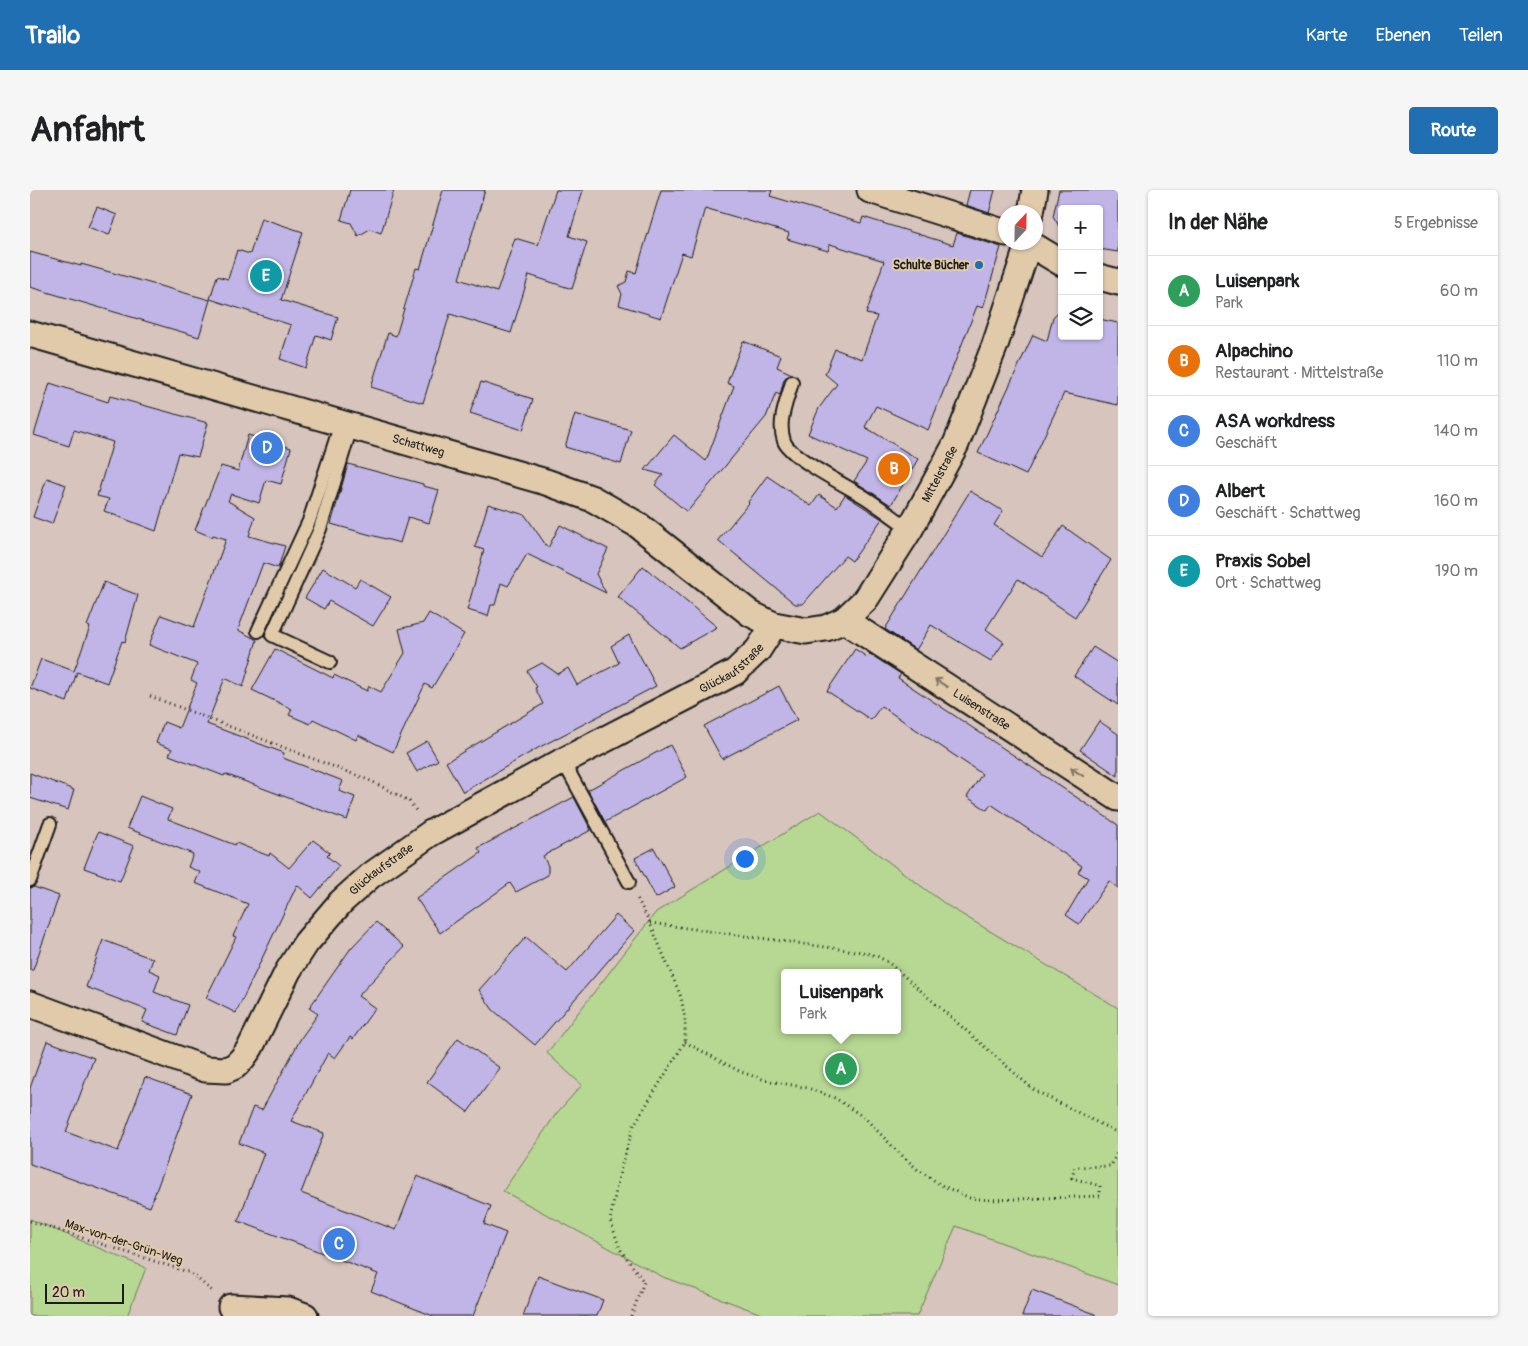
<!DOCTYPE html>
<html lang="de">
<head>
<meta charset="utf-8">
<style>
	:root { --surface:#fff; --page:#f6f6f6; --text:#202124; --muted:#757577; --line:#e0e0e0; --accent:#1f6fb2 }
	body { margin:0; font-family:Pangolin,sans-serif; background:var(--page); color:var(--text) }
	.controls { position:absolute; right:15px; top:15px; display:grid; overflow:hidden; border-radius:5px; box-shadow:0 1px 4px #0004 }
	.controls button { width:45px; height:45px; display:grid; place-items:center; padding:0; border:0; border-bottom:1px solid var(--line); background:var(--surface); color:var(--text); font:25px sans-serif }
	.compass { position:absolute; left:968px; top:15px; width:45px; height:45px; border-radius:50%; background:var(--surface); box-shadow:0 1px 4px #0004; rotate:22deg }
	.scale { position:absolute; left:15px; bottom:12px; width:79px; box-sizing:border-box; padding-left:5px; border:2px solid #1c1c1c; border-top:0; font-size:14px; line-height:18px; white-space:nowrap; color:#1c1c1c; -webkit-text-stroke:4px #e1caaa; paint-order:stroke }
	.you { position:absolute; left:714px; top:668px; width:18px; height:18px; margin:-12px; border:4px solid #fff; border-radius:50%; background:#1a73e8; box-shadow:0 0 0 8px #1a73e833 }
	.badge { display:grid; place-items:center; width:32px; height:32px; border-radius:50%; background:var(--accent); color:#fff; font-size:16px; font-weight:700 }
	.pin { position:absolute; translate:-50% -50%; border:2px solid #fff; box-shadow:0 1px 5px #0006 }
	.popup { position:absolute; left:751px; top:779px; width:120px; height:65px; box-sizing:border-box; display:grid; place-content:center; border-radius:5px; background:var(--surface); filter:drop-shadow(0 1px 4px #0005); font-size:16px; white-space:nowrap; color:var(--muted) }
	.popup b { font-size:19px; color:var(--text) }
	.popup::after { content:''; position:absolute; left:50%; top:100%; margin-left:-10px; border:10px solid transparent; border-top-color:var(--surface) }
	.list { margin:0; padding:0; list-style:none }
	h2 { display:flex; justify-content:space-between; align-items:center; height:65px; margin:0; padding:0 20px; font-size:21px }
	h2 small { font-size:16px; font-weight:400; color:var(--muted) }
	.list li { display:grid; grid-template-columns:32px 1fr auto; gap:15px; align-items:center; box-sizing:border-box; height:70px; padding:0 20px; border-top:1px solid var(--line) }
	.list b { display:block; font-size:19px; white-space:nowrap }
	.list p { margin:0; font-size:16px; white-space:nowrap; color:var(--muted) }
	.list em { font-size:16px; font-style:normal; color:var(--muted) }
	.icon { flex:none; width:28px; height:28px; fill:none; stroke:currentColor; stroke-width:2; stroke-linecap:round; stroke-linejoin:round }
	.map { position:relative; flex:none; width:1088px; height:1126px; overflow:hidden; border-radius:5px }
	header { display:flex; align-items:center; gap:30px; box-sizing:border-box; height:70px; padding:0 25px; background:var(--accent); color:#fff }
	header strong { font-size:24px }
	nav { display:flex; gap:28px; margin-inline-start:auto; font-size:18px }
	.intro { display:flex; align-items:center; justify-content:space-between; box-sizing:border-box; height:120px; padding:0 30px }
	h1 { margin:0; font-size:35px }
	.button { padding:12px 22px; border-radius:5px; background:var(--accent); color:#fff; font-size:18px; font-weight:700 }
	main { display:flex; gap:30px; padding:0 30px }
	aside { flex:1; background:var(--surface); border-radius:5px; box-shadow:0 1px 4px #0004 }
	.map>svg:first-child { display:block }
	.green { fill:#b6d892; stroke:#697a57; fill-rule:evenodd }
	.building { fill:#c0b5e6; stroke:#1c1c1c }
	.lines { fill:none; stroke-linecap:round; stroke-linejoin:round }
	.service-casing { stroke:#1c1c1c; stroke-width:16 }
	.minor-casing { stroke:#1c1c1c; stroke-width:29 }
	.path { stroke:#1c1c1c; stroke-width:3; stroke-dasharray:1 4; stroke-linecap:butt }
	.service { stroke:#e1caaa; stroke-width:12 }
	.minor { stroke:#e1caaa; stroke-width:25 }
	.oneway { stroke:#7e7363 }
	.poi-dot { fill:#1f6fb2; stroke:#e1caaa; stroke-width:2 }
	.labels { text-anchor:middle; stroke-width:4; stroke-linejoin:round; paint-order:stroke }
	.poi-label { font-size:12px; font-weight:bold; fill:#1c1c1c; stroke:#e1caaa; text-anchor:end }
	.street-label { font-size:12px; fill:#1c1c1c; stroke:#e1caaa }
</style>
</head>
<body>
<header>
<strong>Trailo</strong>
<nav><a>Karte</a><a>Ebenen</a><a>Teilen</a></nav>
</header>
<div class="intro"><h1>Anfahrt</h1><a class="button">Route</a></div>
<main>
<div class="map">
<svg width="1088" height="1126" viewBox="0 0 1088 1126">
	<rect width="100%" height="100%" fill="#d7c4bc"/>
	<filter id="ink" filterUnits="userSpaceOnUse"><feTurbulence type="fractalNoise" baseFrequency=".02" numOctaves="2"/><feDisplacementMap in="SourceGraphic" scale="10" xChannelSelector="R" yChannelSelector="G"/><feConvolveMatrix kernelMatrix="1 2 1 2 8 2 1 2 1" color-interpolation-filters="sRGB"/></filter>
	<g filter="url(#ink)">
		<g class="green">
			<path d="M790,621L918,716L1088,818V1095L926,1036L887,1126H737L633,1087L473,1001L526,924L552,895L517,863L626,722ZM755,783H867V840H755Z"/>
			<path d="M0,1029L116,1078L97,1126H0Z"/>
		</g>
		<g class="building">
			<path d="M320,0H364L351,43L340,39L328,46L321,33L311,30Z"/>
			<path d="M413,0H455L429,89L467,102L485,48L508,55L526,0H553L539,46L557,52L542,99L499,85L481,143L420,124L393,213L341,197L358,143L366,146L386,78L390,79Z"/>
			<path d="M631,0H742L740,6L831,33L833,27L923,55L927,43L971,57L953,118L947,116L898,240L846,216L835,237L888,269L861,315L824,291L837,271L778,244L789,218L807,194L795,184L805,159L832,169L847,126L836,124L854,71L800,54L798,61L757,49L759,43L675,18L661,66L652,63L631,128L589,115L592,104L588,96L596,92L599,81L606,83Z"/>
			<path d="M940,0H965L959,23L936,15Z"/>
			<path d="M1029,0H1088V62L1069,59V19H1032V41L1023,26Z"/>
			<path d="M67,17L87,25L79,45L58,37Z"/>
			<path d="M231,28L273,42L251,110L308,127L301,150L286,145L276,178L250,169L261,135L180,109L187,86L198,89L207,60L220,64Z"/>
			<path d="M0,62L51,76V74L180,110L169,147L0,97Z"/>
			<path d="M1031,119L1032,146H1069V129L1088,133V215L1034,203L996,285L948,263L1003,145L1017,151L1023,127Z"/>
			<path d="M713,151L751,166L747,177L762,184L757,186L754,189L750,205L746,203L736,227L657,322L625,295L633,285L615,280L644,245L676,271L704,196L697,193Z"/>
			<path d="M451,192L503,209L493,240L440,223Z"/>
			<path d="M20,193L78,212L80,206L178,233L168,267L148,263L126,341L74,321L79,309L67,306L83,252L44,240L39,256L4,245Z"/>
			<path d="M545,224L601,240L591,274L535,257Z"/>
			<path d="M218,245L261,258L251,294L236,290L229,313L201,304L198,311L225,327L219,346L255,356L248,378L233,373L208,440L227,450L213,497L195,488L177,534L254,563L253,568L313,591L309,601L325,607L317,630L195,584L194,586L139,565L142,559L126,553L134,532L149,538L167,493L161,490L167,474L119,455L131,425L164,437L196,349L183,345L182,347L165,340L191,276L208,281Z"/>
			<path d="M318,274L393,294V296L409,300L399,333L378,327L370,353L301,334Z"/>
			<path d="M737,286L781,316L789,305L807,317L815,305L852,329L822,371L815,366L773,414H765L688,350L719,313L718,312Z"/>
			<path d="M17,288L36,295L22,334L3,327Z"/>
			<path d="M940,301L973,321L964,335L1012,367L1033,336L1081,370L1045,427L988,389L956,439L974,452L961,471L901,435L886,460L855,439Z"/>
			<path d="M458,314L495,325L518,358L530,335L578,359L566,384L576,403L497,364L478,396L471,393L465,415H461L458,426L437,420L454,360L445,357Z"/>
			<path d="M613,376L634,393L687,437L650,458L588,407Z"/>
			<path d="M293,378L325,397L330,389L361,407L343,436L299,411L294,419L275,408Z"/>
			<path d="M74,392L108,405L95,452L92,451L77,493L47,482L37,512L0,498L11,469L44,481L60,437L57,436Z"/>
			<path d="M399,423L434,444L402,498L395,494L363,562L328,545L326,550L283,529L280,534L259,525L262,519L222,500L245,459L303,488L304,485L337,501L339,496L351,502L375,463L369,439L393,433Z"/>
			<path d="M599,445L626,496L508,558L433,602L416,572L513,514L505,498L507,497L497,481L512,473L528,484L538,478L547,495L589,473L581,456Z"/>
			<path d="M1063,457L1088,473V515L1044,486Z"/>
			<path d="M825,459L837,467L840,464L871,484L868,488L1088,635V698L1079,691L1049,734L1036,725L1058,688L1048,682L1052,676L961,614L957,620L937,607L952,584L851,516L841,530L797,501Z"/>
			<path d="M749,496L767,530L692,569L674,536Z"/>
			<path d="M1069,531L1088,544V586L1050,560Z"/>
			<path d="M397,551L408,570L387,582L376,563Z"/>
			<path d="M640,555L657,587L575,632L558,600Z"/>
			<path d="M0,583L44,600L38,620L0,608Z"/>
			<path d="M110,606L142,619L138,629L205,655L206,653L239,666L240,663L259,678L283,650L300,663L297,666L309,676L282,708L267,695L206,823L176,808L206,747L203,746L218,714L165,693L170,682L158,677L163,664L97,638Z"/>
			<path d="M544,607L561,640L513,666L518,676V685L486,702L480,693L410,743L386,708L451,663L448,658Z"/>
			<path d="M68,642L104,656L90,691L54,678Z"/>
			<path d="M624,658L645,697L626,708L605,668Z"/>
			<path d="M4,697L29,706L3,780H0V698Z"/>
			<path d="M586,725L604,741L505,855L463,820L449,800L496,747L537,782Z"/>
			<path d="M346,732L374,757L328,806L345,818L323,849L320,847L305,868L298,863L261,931L294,943L271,1003L366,1040L387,986L461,1016L454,1034L476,1043L443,1126H403L341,1101L348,1084L208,1031L234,963L209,953L223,917L232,920L271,848L288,824L279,818L321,758Z"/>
			<path d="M73,750L123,769L119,780L130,785L124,802L158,815L147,845L112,832L117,820L56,797Z"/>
			<path d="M428,848L470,878L438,922L397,892Z"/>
			<path d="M17,851L64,868L36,942L88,961L115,887L162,904L120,1017L0,974V898Z"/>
			<path d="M508,1086L573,1110L567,1126H493Z"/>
			<path d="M1002,1100L1065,1124V1126H992Z"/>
		</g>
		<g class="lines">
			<g class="service-casing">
				<g id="service">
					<path d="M762,192C757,212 747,231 754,251C759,267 817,296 833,306C849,316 864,328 880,339"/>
					<path d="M228,441L279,331L311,234"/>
					<path d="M300,472L242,445L290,339L321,237"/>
					<path d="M533,571L599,692"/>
					<path d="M0,690L20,634"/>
				</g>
			</g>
			<g class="minor-casing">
				<g id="minor">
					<path d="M840,0L976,43"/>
					<path d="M1001,22L1005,0"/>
					<path d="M997,52L1032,73"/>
					<path d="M1069,87L1088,92"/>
					<path id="s1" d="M0,144L516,292L563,309L608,335L721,424L744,435L776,441L796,438L814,430L835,410L854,380L880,339L926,254L965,155L999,52"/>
					<path id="s2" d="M814,430L1088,608"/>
					<path id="s3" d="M0,814L175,879L196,880L205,876L212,869L220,858L258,781L276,753L311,712L340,686L401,643L533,571L705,482L728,460L744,435"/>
					<path d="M201,1117L258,1120L275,1126"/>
				</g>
			</g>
			<g class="path">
				<path d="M120,506L341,591L379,611L387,622"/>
				<path d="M620,733L832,762L847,766L859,773L1004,900L1088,943"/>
				<path d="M655,852L711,882L735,890L778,898L805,908L835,928L865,959L887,979L911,995L940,1008L959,1010L1070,1006V996L1042,988L1045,977L1081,976L1088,960"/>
				<path d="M0,1031L161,1083L182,1101"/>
				<path d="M601,1126L614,1092L590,1059L580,1030L590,981L604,935L655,852V829L651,807L620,733L607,708"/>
			</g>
			<use href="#service" class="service"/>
			<use href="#minor" class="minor"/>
		</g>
		<defs><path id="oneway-shaft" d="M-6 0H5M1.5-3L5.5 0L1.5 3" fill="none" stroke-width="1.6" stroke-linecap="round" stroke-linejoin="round" transform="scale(1.25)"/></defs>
		<g class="oneway">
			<use href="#oneway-shaft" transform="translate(911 493) rotate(-147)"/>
			<use href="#oneway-shaft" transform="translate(1047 582) rotate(-147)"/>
		</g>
	</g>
	<circle class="poi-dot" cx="949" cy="75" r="5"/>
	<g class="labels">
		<g class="poi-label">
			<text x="939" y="79">Schulte Bücher</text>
		</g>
		<g class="street-label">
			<text dy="4" stroke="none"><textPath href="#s1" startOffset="404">Schattweg</textPath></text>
			<text dy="4" stroke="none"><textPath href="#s1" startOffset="1056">Mittelstraße</textPath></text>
			<text dy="4" stroke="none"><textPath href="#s3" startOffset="871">Glückaufstraße</textPath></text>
			<text dy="4" stroke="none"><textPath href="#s2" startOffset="164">Luisenstraße</textPath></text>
			<text dy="4" stroke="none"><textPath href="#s3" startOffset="466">Glückaufstraße</textPath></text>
			<text transform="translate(94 1052) rotate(18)" y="4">Max-von-der-Grün-Weg</text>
		</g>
	</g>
</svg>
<div class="controls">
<button>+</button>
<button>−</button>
<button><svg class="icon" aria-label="layers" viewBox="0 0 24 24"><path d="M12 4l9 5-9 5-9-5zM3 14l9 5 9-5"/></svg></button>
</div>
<svg class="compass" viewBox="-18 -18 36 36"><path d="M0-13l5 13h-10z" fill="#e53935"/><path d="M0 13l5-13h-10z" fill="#757577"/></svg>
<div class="scale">20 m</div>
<div class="you"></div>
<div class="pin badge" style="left:811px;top:879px;background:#2e9e5b">A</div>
<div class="popup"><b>Luisenpark</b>Park</div>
<div class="pin badge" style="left:864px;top:279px;background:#e8710a">B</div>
<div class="pin badge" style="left:309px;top:1054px;background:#3f7fe0">C</div>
<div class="pin badge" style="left:237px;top:258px;background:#3f7fe0">D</div>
<div class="pin badge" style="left:236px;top:86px;background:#0f9aa8">E</div>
</div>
<aside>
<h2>In der Nähe<small>5 Ergebnisse</small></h2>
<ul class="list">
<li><span class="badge" style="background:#2e9e5b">A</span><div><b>Luisenpark</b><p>Park</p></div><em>60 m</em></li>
<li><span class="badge" style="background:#e8710a">B</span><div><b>Alpachino</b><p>Restaurant · Mittelstraße</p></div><em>110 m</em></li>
<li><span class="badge" style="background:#3f7fe0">C</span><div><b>ASA workdress</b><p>Geschäft</p></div><em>140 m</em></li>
<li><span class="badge" style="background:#3f7fe0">D</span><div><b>Albert</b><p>Geschäft · Schattweg</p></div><em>160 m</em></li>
<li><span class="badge" style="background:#0f9aa8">E</span><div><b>Praxis Sobel</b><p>Ort · Schattweg</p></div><em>190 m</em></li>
</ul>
</aside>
</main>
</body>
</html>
